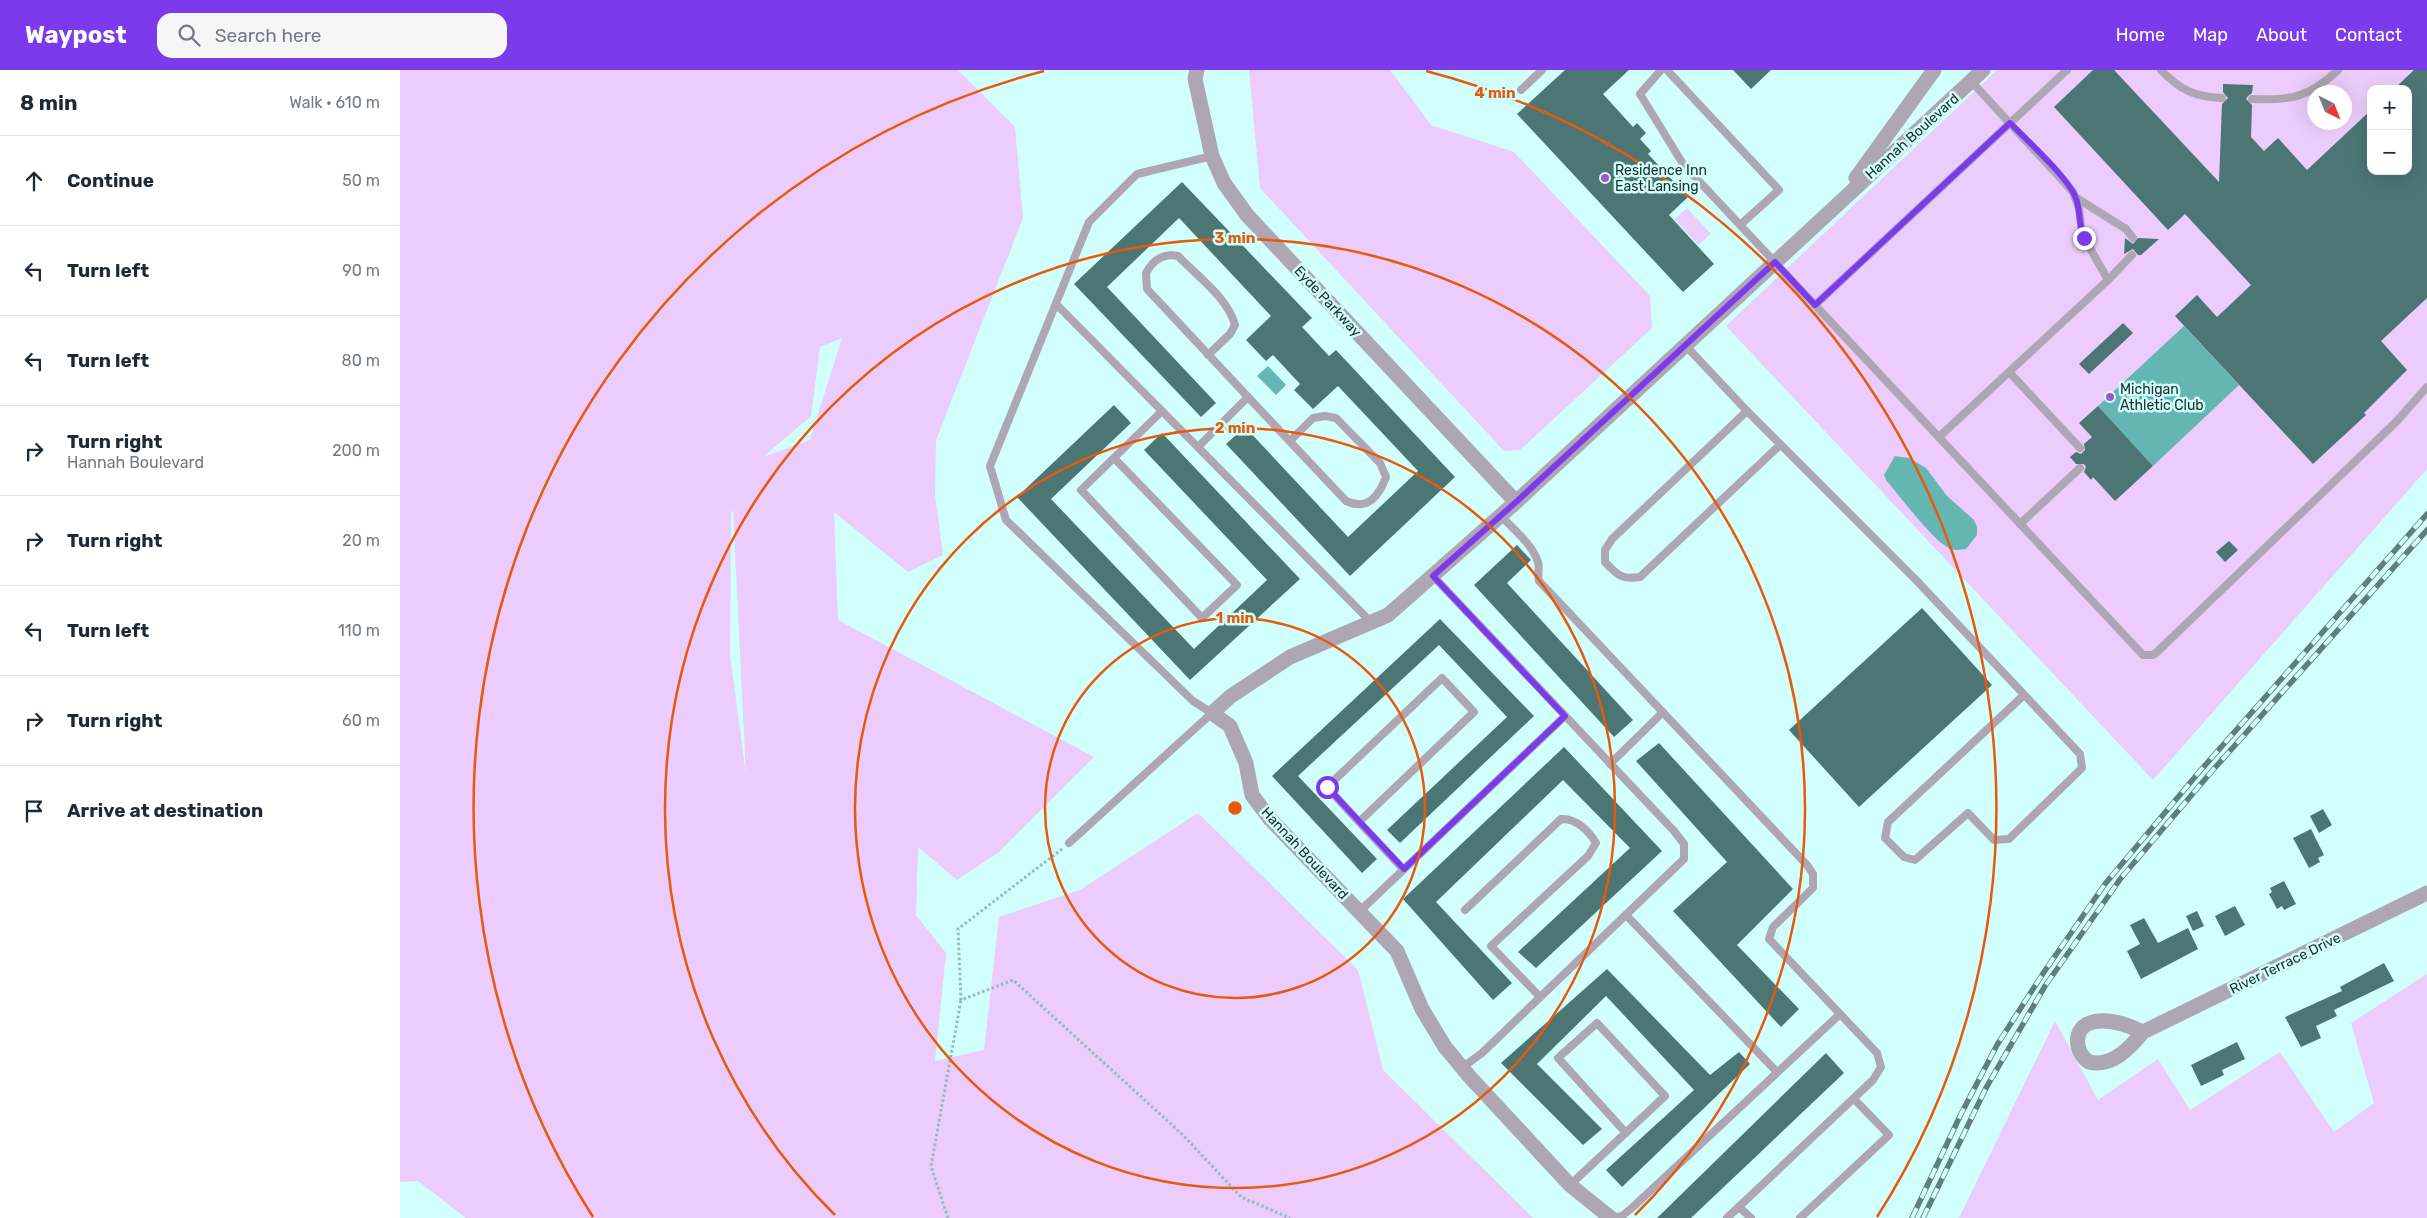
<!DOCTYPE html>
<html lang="en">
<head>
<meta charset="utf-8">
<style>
	:root { --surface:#fff; --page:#f6f6f7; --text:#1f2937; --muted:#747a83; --line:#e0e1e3; --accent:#7c3aed }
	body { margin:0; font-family:Rubik,sans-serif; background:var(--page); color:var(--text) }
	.controls { position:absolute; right:15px; top:15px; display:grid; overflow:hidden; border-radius:10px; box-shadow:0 5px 20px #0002 }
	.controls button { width:45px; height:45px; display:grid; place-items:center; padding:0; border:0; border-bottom:1px solid var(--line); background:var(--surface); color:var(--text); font:25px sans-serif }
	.compass { position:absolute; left:1907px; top:15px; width:45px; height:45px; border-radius:50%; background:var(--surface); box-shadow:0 5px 20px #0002; rotate:137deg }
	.stop { position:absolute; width:15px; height:15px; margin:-11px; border:4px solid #7c3aed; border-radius:50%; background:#fff }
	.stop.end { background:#7c3aed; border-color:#fff; box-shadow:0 1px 5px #0008 }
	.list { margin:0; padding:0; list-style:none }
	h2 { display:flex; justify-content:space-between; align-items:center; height:65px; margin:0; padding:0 20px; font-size:21px }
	h2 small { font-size:16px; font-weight:400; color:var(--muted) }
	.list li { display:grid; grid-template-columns:32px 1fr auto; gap:15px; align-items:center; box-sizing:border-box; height:90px; padding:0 20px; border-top:1px solid var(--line) }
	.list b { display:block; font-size:19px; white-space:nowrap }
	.list p { margin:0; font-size:16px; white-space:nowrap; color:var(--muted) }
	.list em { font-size:16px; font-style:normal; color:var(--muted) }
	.icon { flex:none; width:28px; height:28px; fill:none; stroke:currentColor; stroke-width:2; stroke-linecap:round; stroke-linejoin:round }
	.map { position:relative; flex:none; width:2027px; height:1148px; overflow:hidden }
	header { display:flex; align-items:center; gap:30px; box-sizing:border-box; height:70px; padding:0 25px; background:var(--accent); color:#fff }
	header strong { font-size:24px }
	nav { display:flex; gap:28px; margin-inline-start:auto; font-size:18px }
	.search { width:350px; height:45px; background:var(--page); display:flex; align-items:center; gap:12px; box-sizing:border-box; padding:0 18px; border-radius:15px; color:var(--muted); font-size:19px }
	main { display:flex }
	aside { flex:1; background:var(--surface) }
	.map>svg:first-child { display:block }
	.green { fill:#ebccfc; fill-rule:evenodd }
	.water { fill:#64b6b2 }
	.building { fill:#4c7674 }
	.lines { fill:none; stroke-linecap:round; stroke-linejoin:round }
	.path { stroke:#96bbb8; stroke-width:3; stroke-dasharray:2.5 2.5; stroke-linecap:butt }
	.lane { stroke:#afa6b4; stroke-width:8 }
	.street { stroke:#afa6b4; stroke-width:15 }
	.rail-casing { stroke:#617e7c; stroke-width:5.5 }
	.rail { stroke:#d1fffb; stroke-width:4; stroke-dasharray:11; stroke-linecap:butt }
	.route { stroke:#7c3aed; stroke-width:6 }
	.ring { fill:none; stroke:#e8590c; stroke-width:2.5 }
	.poi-dot { fill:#a455c6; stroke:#d1fffb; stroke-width:2 }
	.labels { text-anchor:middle; stroke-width:5; stroke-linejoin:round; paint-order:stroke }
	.street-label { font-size:14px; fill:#1b2d2c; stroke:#d1fffb }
	.poi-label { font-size:14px; fill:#1b2d2c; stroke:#d1fffb; text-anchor:start }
	.centre { fill:#e8590c; stroke:#d1fffb; stroke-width:2.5 }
	.ring-label { font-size:15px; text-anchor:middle; font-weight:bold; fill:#e8590c; stroke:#d1fffb; stroke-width:5; stroke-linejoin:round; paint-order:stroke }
</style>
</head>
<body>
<header>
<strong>Waypost</strong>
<div class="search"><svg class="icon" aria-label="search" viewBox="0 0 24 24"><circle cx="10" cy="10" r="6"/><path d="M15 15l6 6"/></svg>Search here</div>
<nav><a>Home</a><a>Map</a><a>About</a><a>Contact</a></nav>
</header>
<main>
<aside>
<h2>8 min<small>Walk · 610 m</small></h2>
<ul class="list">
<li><svg class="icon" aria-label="ahead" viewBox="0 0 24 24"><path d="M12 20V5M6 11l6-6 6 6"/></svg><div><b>Continue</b></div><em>50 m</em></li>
<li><svg class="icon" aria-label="left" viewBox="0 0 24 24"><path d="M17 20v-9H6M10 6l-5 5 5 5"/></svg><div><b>Turn left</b></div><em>90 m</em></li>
<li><svg class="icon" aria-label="left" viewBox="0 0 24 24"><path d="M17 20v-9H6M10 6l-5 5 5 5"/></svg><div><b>Turn left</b></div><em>80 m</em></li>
<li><svg class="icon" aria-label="right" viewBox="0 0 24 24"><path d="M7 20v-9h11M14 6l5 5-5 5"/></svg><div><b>Turn right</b><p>Hannah Boulevard</p></div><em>200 m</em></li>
<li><svg class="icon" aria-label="right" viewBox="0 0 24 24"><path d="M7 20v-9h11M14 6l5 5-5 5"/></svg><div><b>Turn right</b></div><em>20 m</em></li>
<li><svg class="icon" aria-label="left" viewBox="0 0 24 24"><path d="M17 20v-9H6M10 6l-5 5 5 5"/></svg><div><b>Turn left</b></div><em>110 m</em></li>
<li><svg class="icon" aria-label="right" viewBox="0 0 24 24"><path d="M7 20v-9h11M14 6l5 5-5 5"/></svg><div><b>Turn right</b></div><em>60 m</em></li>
<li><svg class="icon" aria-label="arrive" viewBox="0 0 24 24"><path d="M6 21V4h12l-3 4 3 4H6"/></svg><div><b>Arrive at destination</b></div></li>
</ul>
</aside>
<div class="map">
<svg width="2027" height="1148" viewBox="0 0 2027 1148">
	<rect width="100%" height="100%" fill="#d1fffb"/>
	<g class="green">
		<path d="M0,0H558L615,57L623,148L536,370L535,424L543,485L508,502L434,442L438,550L694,687L599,782L557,810L518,777L516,845L546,883L535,991L584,980L599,847L680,820L798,743L958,900L983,1000L1133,1148H66L18,1111L0,1112ZM442,268L410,370L363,387L411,346L420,277ZM333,440L346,705L330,585L331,443Z"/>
		<path d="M849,0H990L1031,55L1114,82L1250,226L1252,258L1120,380L1104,381L860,118Z"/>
		<path d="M1597,0H2027V399L1753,710L1326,256ZM1971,19H2008V101H1971ZM1914,22H1944V52H1914Z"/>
		<path d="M1287,138L1311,164L1298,175L1275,149Z"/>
		<path d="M2027,904V1148H1559L1655,951L1698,1030L1758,989L1790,1040L1880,982L1934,1062L1974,1033L1951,953Z"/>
	</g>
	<g class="water">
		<path d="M1784,256L1839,315L1753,396L1698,336Z"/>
		<path d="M868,296L886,315L876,325L857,306Z"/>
		<path d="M1495,386L1509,388L1526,398L1547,426L1574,450L1577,457V465L1566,479C1559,480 1553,481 1547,477C1530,467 1500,426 1486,410L1484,405Z"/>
	</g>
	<g class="building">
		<path d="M1165,0H1229L1203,24L1233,57L1237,53L1246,63L1240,69L1251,81L1248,84L1288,127L1269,145L1314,194L1283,222L1117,44Z"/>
		<path d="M1333,0H1371L1351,19Z"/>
		<path d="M1693,0H1714L1819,112L1822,34L1828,28L1823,22V14L1853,15L1852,23L1848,26L1846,29L1852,35L1851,67L1864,81L1878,68L1907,100L1971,40V101H2008V19H1994L2014,0H2027V228L1981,271L2007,300L1964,343L1966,345L1913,394L1775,246L1797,225L1817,247L1851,215L1785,144L1768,160L1654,37Z"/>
		<path d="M782,112L912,248L902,257L929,286L936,280L1055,407L950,506L826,374L845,357L948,467L1018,401L938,316L913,339L894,320L900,314L873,285L866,291L846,270L871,246L779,148L707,217L816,333L801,347L674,214Z"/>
		<path d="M1725,168L1733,174L1738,168L1759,169L1741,185H1738L1733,179L1724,184Z"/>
		<path d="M1723,253L1733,263L1689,304L1679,294Z"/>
		<path d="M714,335L731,353L651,429L794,579L867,510L744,380L762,363L900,509L790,610L617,427Z"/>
		<path d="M1698,336L1753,396L1715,431L1693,407L1691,410L1684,402L1686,397L1684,394H1676L1670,387L1676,382L1681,384L1685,380L1684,374L1692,367L1679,353Z"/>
		<path d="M1829,471L1838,480L1825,492L1816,482Z"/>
		<path d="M1117,475L1131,490L1107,513L1233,650L1214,667L1074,515Z"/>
		<path d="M1522,538L1592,615L1459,737L1389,660Z"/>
		<path d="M1040,549L1134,646L1000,773L987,760L1107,647L1039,575L898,706L977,789L962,803L872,706Z"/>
		<path d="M1259,673L1393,819L1337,875L1399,939L1381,957L1273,841L1327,792L1236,691Z"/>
		<path d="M1164,677L1262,781L1136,898L1118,882L1230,778L1163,710L1036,832L1112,913L1093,930L1003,829Z"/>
		<path d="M1923,739L1932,755L1919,763L1910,746Z"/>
		<path d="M1911,759L1924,785L1918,788L1920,792L1909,798L1893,768Z"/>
		<path d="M1884,811L1896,834L1884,840L1882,836L1877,839L1869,824L1872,822L1870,818Z"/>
		<path d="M1835,836L1845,855L1825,866L1815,846Z"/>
		<path d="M1797,841L1804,856L1793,861L1786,846Z"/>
		<path d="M1744,848L1758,873L1788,858L1798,879L1741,909L1727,881L1740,874L1730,855Z"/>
		<path d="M1984,893L1994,911L1934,940L1937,946L1916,956L1921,968L1901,977L1885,947L1942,921L1940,917Z"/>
		<path d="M1207,899L1310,1005L1339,982L1350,994L1222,1117L1206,1100L1294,1020L1206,926L1137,994L1202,1059L1183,1075L1101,993Z"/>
		<path d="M1837,972L1845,989L1822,1000L1824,1005L1801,1016L1791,995Z"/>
		<path d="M1426,983L1444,1003L1291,1148H1257Z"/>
	</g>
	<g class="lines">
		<g class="path">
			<path d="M662,779L558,859L561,930L613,910L783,1065L841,1127L890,1148"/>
			<path d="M548,1148L531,1096L561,930"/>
		</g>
		<g class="lane">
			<path d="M1261,0L1240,24L1283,94L1340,155"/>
			<path d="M1267,0L1379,120L1340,155L1743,585H1753L1757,582L1997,351L2027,317"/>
			<path d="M1761,0C1780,20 1795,27 1822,28"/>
			<path d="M1121,20L1142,0"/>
			<path d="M1852,29C1890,31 1910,27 1938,0"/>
			<path d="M1675,127L1726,159L1733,168"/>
			<path d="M1708,210L1732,185"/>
			<path d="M656,234L971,552"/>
			<path d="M1415,235L1667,0"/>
			<path d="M1285,275L1347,341L1516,510L1680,684L1682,698L1609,769L1594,770L1568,743L1515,790L1504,787L1485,768L1488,752L1624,625"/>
			<path d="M808,285L830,264L835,255C828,228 797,206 778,186C763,183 753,190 746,203L747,219L848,327"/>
			<path d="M1609,302L1680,378"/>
			<path d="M1347,341L1212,469L1205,480V492C1217,505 1222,510 1240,507L1380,375"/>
			<path d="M1539,367L1708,210L1682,164L1679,138L1673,122L1571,11"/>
			<path d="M798,377L848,327L946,431C968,441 979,426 986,407L980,393L936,348L925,346L913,348L890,371"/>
			<path d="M714,388L837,515L802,548L681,420L762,341"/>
			<path d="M1101,446C1113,459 1133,475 1138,492C1140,499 1137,504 1139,511L1407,795L1413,804V818L1373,857L1369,869L1477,983L1481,997L1473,1010L1327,1148"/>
			<path d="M1620,454L1680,398"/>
			<path d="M1033,506L1274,761L1284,774V789L1082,983L1063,997"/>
			<path d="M1210,694L1263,642"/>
			<path d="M959,752L927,717L1042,608L1074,642L959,752L1003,799"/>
			<path d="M669,773L812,643L793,631L606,450L590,396L689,152L737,104L812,86"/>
			<path d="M1065,840L1161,749C1176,748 1189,761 1196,773L1188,786L1091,876L1140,927"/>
			<path d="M960,841L1165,646"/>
			<path d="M1226,845L1377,1002"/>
			<path d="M1170,1115L1265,1026L1197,953L1158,988L1226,1063"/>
			<path d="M1339,1137L1351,1148"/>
			<path d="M1211,1148L1222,1146L1233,1137L1440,944"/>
			<path d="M1400,1148L1489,1065L1455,1030"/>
		</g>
		<g class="street">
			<path d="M797,0L795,9L812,86L824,113L847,145L1116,432"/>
			<path d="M1456,108L1534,0"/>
			<path d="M1743,962C1728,955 1710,948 1693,952C1672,957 1674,982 1689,992C1711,998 1730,978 1743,962L2027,823"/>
			<path d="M1211,1148L1170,1115L1069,1006L1045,977L1022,939L997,881L870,749L852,725L846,693L830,656L812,643L831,626L890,587L988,545L1116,432L1583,0"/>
		</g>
		<g class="rail-casing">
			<g id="rail">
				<path d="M1512,1148L1561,1044L1597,975L1644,902L1705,814L1800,701L2027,444"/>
				<path d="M1523,1148L1586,1018L1645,916L1721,808L1812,701L2027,460"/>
			</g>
		</g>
		<use href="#rail" class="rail"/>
	</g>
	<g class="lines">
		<path class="route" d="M927,717L1004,799L1165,646L1033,506L1116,432L1375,192L1415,235L1610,53C1627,70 1667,107 1675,126C1681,139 1678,154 1684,168"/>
	</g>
	<g class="ring">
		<circle cx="835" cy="738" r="190"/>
		<circle cx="835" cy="738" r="380"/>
		<path d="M435 1145A570 570 0 1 1 1235 1145"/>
		<path d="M193 1147A761 761 0 0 1 644 1M1026 1A761 761 0 0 1 1477 1147"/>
	</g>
	<g class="poi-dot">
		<circle cx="1205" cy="108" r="5"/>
		<circle cx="1710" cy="327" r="5"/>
	</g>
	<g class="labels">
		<g class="street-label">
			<text transform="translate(1512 66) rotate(-42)" y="5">Hannah Boulevard</text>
			<text transform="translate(928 231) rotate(47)" y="5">Eyde Parkway</text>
			<text transform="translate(905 783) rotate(47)" y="5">Hannah Boulevard</text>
			<text transform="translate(1885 893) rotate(-26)" y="5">River Terrace Drive</text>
		</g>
		<g class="poi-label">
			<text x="1215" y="105">Residence Inn<tspan x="1215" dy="16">East Lansing</tspan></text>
			<text x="1720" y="324">Michigan<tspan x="1720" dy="16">Athletic Club</tspan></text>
		</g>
	</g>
	<circle cx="835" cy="738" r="8" class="centre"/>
	<g class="ring-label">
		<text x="1095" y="28">4 min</text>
		<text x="835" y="173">3 min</text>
		<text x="835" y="363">2 min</text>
		<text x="835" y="553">1 min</text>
	</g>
</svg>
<div class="controls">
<button>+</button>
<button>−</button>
</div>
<svg class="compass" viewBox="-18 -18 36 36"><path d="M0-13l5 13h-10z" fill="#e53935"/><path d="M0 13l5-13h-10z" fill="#747a83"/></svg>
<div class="stop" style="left:927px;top:717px"></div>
<div class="stop end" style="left:1684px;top:168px"></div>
</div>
</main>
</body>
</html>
